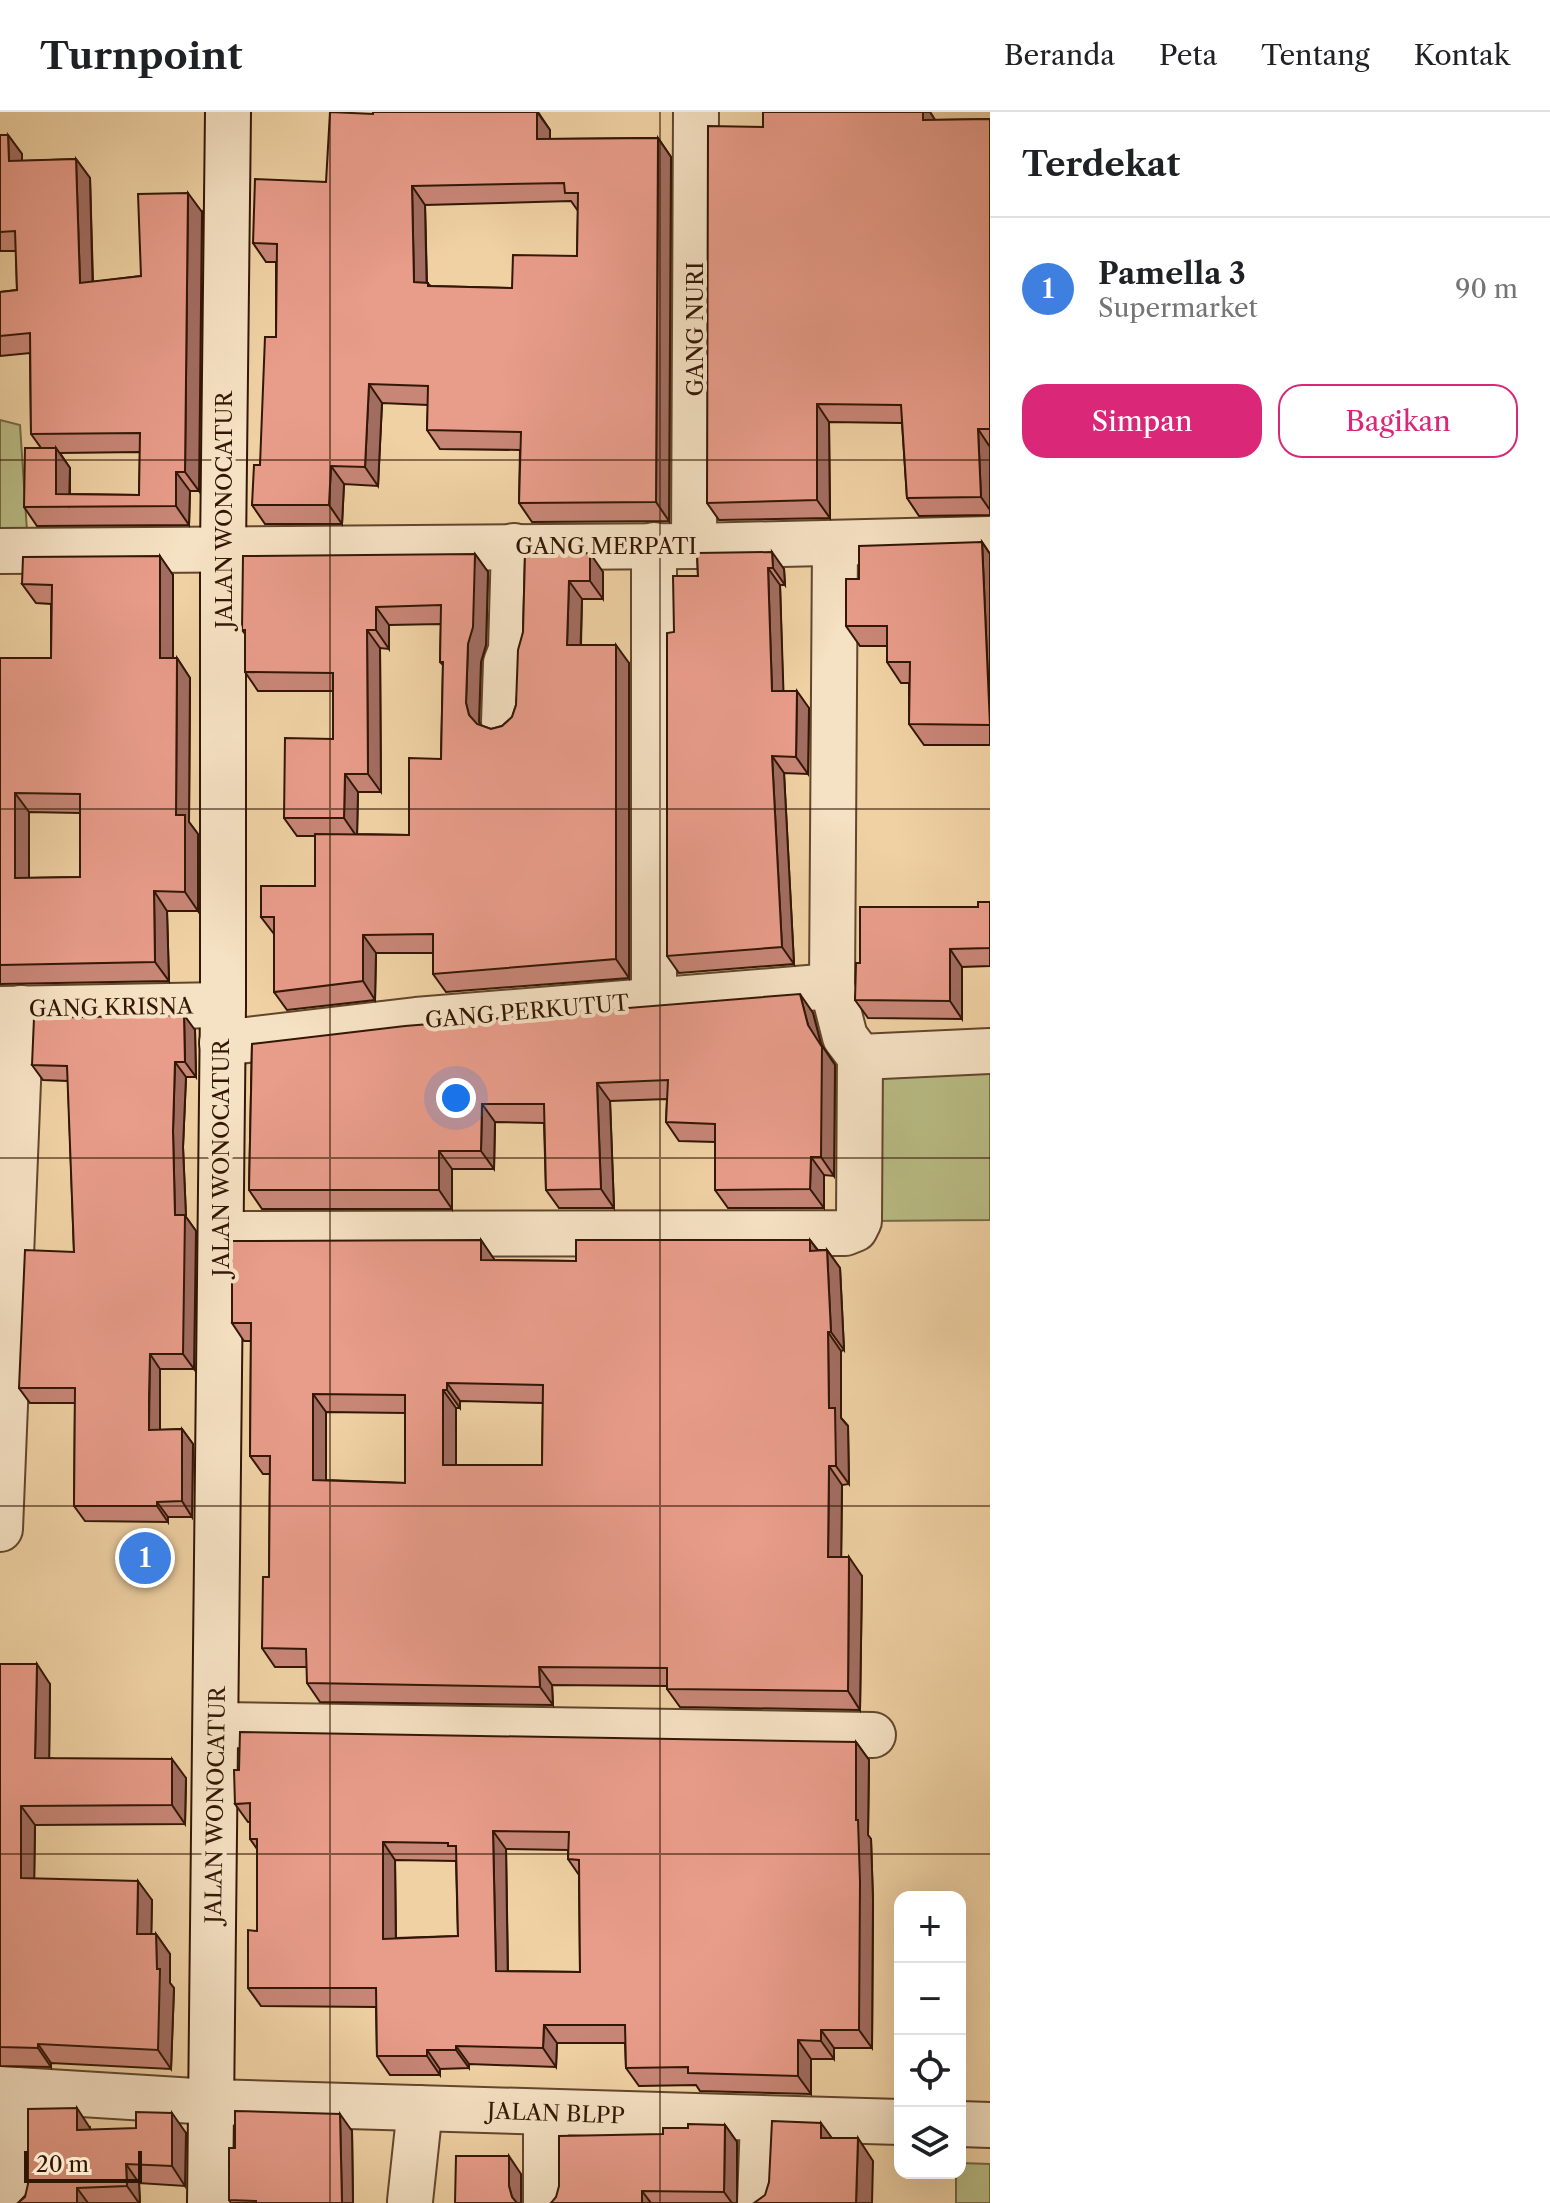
<!DOCTYPE html>
<html lang="id">
<head>
<meta charset="utf-8">
<style>
	:root { --surface:#fff; --page:#f6f6f6; --text:#202124; --muted:#757577; --line:#e0e0e0; --accent:#db2777 }
	body { margin:0; font-family:"Libre Caslon Text",serif; background:var(--page); color:var(--text) }
	.controls { position:absolute; right:24px; bottom:24px; display:grid; overflow:hidden; border-radius:16px; box-shadow:0 8px 32px #0002 }
	.controls button { width:72px; height:72px; display:grid; place-items:center; padding:0; border:0; border-bottom:2px solid var(--line); background:var(--surface); color:var(--text); font:40px sans-serif }
	.scale { position:absolute; left:24px; bottom:20px; width:118px; box-sizing:border-box; padding-left:8px; border:4px solid #331705; border-top:0; font-size:22px; line-height:28px; white-space:nowrap; color:#331705; -webkit-text-stroke:6px #f5e1c3; paint-order:stroke }
	.you { position:absolute; left:456px; top:986px; width:28px; height:28px; margin:-20px; border:6px solid #fff; border-radius:50%; background:#1a73e8; box-shadow:0 0 0 12px #1a73e833 }
	.badge { display:grid; place-items:center; width:52px; height:52px; border-radius:50%; background:var(--accent); color:#fff; font-size:26px; font-weight:700 }
	.pin { position:absolute; translate:-50% -50%; border:4px solid #fff; box-shadow:0 2px 8px #0006 }
	.list { margin:0; padding:0; list-style:none }
	h2 { display:flex; justify-content:space-between; align-items:center; height:104px; margin:0; padding:0 32px; font-size:34px }
	h2 small { font-size:26px; font-weight:400; color:var(--muted) }
	.list li { display:grid; grid-template-columns:52px 1fr auto; gap:24px; align-items:center; box-sizing:border-box; height:144px; padding:0 32px; border-top:2px solid var(--line) }
	.list b { display:block; font-size:30px; white-space:nowrap }
	.list p { margin:0; font-size:26px; white-space:nowrap; color:var(--muted) }
	.list em { font-size:26px; font-style:normal; color:var(--muted) }
	.actions { display:flex; gap:16px; padding:24px 32px }
	.actions a { flex:1; padding:18px 0; border:2px solid var(--accent); border-radius:24px; text-align:center; font-size:28px; color:var(--accent) }
	.actions .main { background:var(--accent); color:#fff }
	.icon { flex:none; width:44px; height:44px; fill:none; stroke:currentColor; stroke-width:2; stroke-linecap:round; stroke-linejoin:round }
	.map { position:relative; flex:none; width:990px; height:2091px; overflow:hidden }
	header { display:flex; align-items:center; gap:48px; box-sizing:border-box; height:112px; padding:0 40px; background:var(--surface); border-bottom:2px solid var(--line) }
	header strong { font-size:38px }
	nav { display:flex; gap:44px; margin-inline-start:auto; font-size:28px }
	main { display:flex }
	aside { flex:1; background:var(--surface) }
	.map>svg:first-child { display:block }
	.green { fill:#b9bc85; stroke:#766a45; stroke-width:2 }
	.lines { fill:none; stroke-linecap:round; stroke-linejoin:round }
	.street-casing { stroke:#62462c; stroke-width:48 }
	.secondary-casing { stroke:#331705; stroke-width:48 }
	.street { stroke:#f5e1c3; stroke-width:44 }
	.secondary { stroke:#f5e1c3; stroke-width:44 }
	.wall { fill:#c88677; stroke:#331705; stroke-width:2; fill-rule:evenodd }
	.shaded-wall { fill:#a26d61; stroke:#331705; stroke-width:2 }
	.building { fill:#e89c8a; stroke:#331705; stroke-width:2; fill-rule:evenodd }
	.grid { fill:none; stroke:#331705; stroke-width:2; stroke-opacity:0.55 }
	.labels { text-anchor:middle; stroke-width:8; stroke-linejoin:round; paint-order:stroke }
	.street-label { font-size:22px; fill:#331705; stroke:#f5e1c3 }
</style>
</head>
<body>
<header>
<strong>Turnpoint</strong>
<nav><a>Beranda</a><a>Peta</a><a>Tentang</a><a>Kontak</a></nav>
</header>
<main>
<div class="map">
<svg width="990" height="2091" viewBox="0 0 990 2091">
	<rect width="100%" height="100%" fill="#efd1a3"/>
	<filter id="stains"><feTurbulence type="fractalNoise" baseFrequency=".0025" numOctaves="4"/><feColorMatrix values="0 0 0 0 .2 0 0 0 0 .09 0 0 0 0 .02 0 0 0 .5 -.17"/></filter>
	<radialGradient id="worn" r=".72"><stop offset=".6" stop-color="#630" stop-opacity="0"/><stop offset="1" stop-color="#630" stop-opacity=".3"/></radialGradient>
	<g class="green">
		<path d="M0,308L20,313L27,419L0,418Z"/>
		<path d="M990,953V1108L869,1109L878,956Z"/>
		<path d="M960,2051L990,2052V2091H956V2061H960Z"/>
	</g>
	<g class="lines">
		<g class="street-casing">
			<g id="street">
				<path d="M694,434L696,0"/>
				<path d="M0,439L694,434L990,427"/>
				<path d="M504,610L506,551L511,538L514,434"/>
				<path d="M654,888V433"/>
				<path d="M0,897L223,893"/>
				<path d="M222,931L416,908L832,874"/>
				<path d="M860,945L990,939"/>
				<path d="M221,1122L845,1121L855,1117L859,1109L860,945L845,925L832,874L835,432"/>
				<path d="M0,1417L21,896"/>
				<path d="M216,1613L873,1623"/>
				<path d="M0,1977L211,1990L900,2010"/>
				<path d="M546,2001V2091"/>
				<path d="M960,2012L990,2013"/>
				<path d="M410,2089L420,1996"/>
				<path d="M17,2091V1978"/>
				<path d="M760,2091L763,2008"/>
			</g>
		</g>
		<g class="secondary-casing">
			<path id="secondary" d="M210,2091L223,893V437L228,0"/>
		</g>
		<use href="#street" class="street"/>
		<use href="#secondary" class="secondary"/>
	</g>
	<g class="wall">
		<path d="M373,0H538L550,18V27L658,26L671,45L669,409L532,410L519,391L520,338L440,337L427,318L428,293L382,291L378,374L344,372L342,412H265L252,393L260,353L276,225V150H266L253,131L326,70L373,2ZM571,89L578,99L577,144L512,176L431,174L427,171L425,93Z"/>
		<path d="M763,0H930L935,8L990,7V403L919,404L907,386L902,311L829,310L830,406L719,408L707,391L763,15Z"/>
		<path d="M0,23H8L22,42V49L76,47L90,66L93,170L141,164L202,100L199,379H190L189,413L37,414L24,395L41,336L31,322L30,241L0,244V180L17,178L16,139H0ZM140,340L139,383L70,382V356L60,341Z"/>
		<path d="M982,430L990,442V633H924L909,612V571H901L887,550V534H860L846,514L859,467Z"/>
		<path d="M697,441L784,457L785,473H780L783,579L809,596L808,662L784,661L794,852L679,861L667,844L674,520L698,464Z"/>
		<path d="M475,442L488,460L486,533L481,550L479,609L480,613L491,617L502,614L512,605L516,593L523,520L525,442L603,460V487H582L581,533L629,551V866L446,880L433,862V841H376L375,888L287,898L274,880V822L261,805L315,774V724H297L284,706L333,627V579H258L245,560V522L242,518ZM441,512L440,550L443,553L441,647L409,723L357,722L358,680H381L380,536L389,537V513Z"/>
		<path d="M173,463V546H177L190,566L189,710L198,722V799H167L169,869L0,872V546H51V492L36,491L22,472ZM29,700L80,701V765L29,766Z"/>
		<path d="M990,790V854L962,855V907L868,906L855,888L860,851Z"/>
		<path d="M813,901L821,932L835,953L834,1064L824,1063V1096H728L715,1078V1030L679,1029L666,1010L667,987L610,989L614,1096H559L546,1078L544,1011L495,1010L494,1057H452V1097H262L249,1078L252,932Z"/>
		<path d="M195,918L196,965H186L183,1035L186,1105L196,1119L194,1257H160V1318L182,1317L193,1332L192,1405H168V1410L85,1409L74,1394L75,1291H30L19,1276L74,1140L68,969L43,968L32,953Z"/>
		<path d="M481,1128L494,1148L576,1149L810,1128L818,1138H827L840,1156L844,1238L841,1239V1306L848,1314L849,1372L842,1373L841,1445L862,1464L860,1598L680,1595L667,1577V1574L552,1573L553,1593L320,1590L307,1571V1555H275L262,1536L269,1465L270,1362H263L250,1344L251,1229H244L232,1211ZM460,1289L543,1291L542,1353H456V1296H460ZM326,1300L405,1301V1371L326,1368Z"/>
		<path d="M0,1552L50,1572L49,1646L186,1666L185,1712L35,1713L34,1767L152,1788L151,1822H156L170,1842V1871L174,1876L171,1957L51,1951V1955L0,1954Z"/>
		<path d="M856,1630L869,1648L868,1723L871,1727L873,1788L872,1936H834V1947H811V1982L700,1979L696,1973L639,1974L626,1956L625,1931H557L556,1955L469,1952V1956L440,1957V1963H390L377,1944L376,1895L261,1894L248,1876L257,1819V1737L250,1727V1710H248L235,1692ZM506,1737L568,1738V1747L579,1763L580,1860L508,1859ZM395,1748L456,1749L458,1824L396,1826Z"/>
		<path d="M725,2013L737,2030V2091H551L663,2022L688,2016Z"/>
		<path d="M90,2016V2018L186,2021L185,2074L139,2071L140,2091H18Z"/>
		<path d="M352,2019L353,2091H231L229,2088L235,2036Z"/>
	</g>
	<g class="shaded-wall">
		<path d="M537,0L550,18V46L537,27Z"/>
		<path d="M923,0H930L935,8H923Z"/>
		<path d="M8,23L22,42V68L9,49Z"/>
		<path d="M658,26L671,45L669,409L656,390Z"/>
		<path d="M76,47L90,66L93,190L80,171Z"/>
		<path d="M412,74L425,93L427,189L414,170Z"/>
		<path d="M188,81L202,100L199,379L185,360Z"/>
		<path d="M369,272L382,291L378,374L365,355Z"/>
		<path d="M817,292L829,310L830,406L817,388Z"/>
		<path d="M978,317L990,335V398L981,385Z"/>
		<path d="M56,336L70,356L69,394L56,382Z"/>
		<path d="M331,354L344,372L342,412L329,393Z"/>
		<path d="M176,360L190,379L189,413L176,394Z"/>
		<path d="M982,430L990,442V613Z"/>
		<path d="M772,440L784,457L785,473L773,456Z"/>
		<path d="M590,441L603,460V487L590,469Z"/>
		<path d="M475,442L488,460L486,533L481,550L479,609L482,621L469,603L466,591L468,532Z"/>
		<path d="M160,444L173,463V565L160,546Z"/>
		<path d="M768,456L780,473L784,596L772,579Z"/>
		<path d="M569,469L582,487L580,551L567,533Z"/>
		<path d="M376,495L389,513V537L376,518Z"/>
		<path d="M367,518L380,536L381,680L368,662Z"/>
		<path d="M616,533L629,551V866L616,847Z"/>
		<path d="M177,546L190,566L189,710L198,722V799L185,780L176,703Z"/>
		<path d="M797,579L809,596L808,662L796,645Z"/>
		<path d="M772,644L784,661L794,852L782,835Z"/>
		<path d="M345,662L358,680L357,725L344,706Z"/>
		<path d="M15,681L29,700V785L15,766Z"/>
		<path d="M154,779L167,799L169,869L155,850Z"/>
		<path d="M363,823L376,841L375,888L363,869Z"/>
		<path d="M950,837L962,855V907L950,889Z"/>
		<path d="M800,882L813,901L821,932L835,953L834,1064L821,1045L808,913Z"/>
		<path d="M184,903L195,918L196,965L185,950Z"/>
		<path d="M175,950L186,965L183,1035L186,1105L196,1119L194,1257L183,1242L175,1103L173,1019Z"/>
		<path d="M597,971L610,989L614,1096L601,1077Z"/>
		<path d="M482,992L495,1010L494,1057L481,1039Z"/>
		<path d="M439,1039L452,1057V1097L439,1078Z"/>
		<path d="M811,1045L824,1063V1096L810,1077Z"/>
		<path d="M481,1128L494,1147V1166L481,1148Z"/>
		<path d="M810,1128L823,1146L810,1139Z"/>
		<path d="M827,1138L840,1156L844,1238L831,1220Z"/>
		<path d="M828,1220L841,1239V1306L848,1314L849,1372L836,1354L829,1296Z"/>
		<path d="M150,1242L160,1257V1334L149,1318Z"/>
		<path d="M447,1271L460,1289V1296L447,1278Z"/>
		<path d="M443,1278L456,1296V1372L443,1353Z"/>
		<path d="M313,1282L326,1300V1386L313,1368Z"/>
		<path d="M182,1317L193,1332L192,1405L182,1389Z"/>
		<path d="M829,1354L842,1373L841,1464L828,1445Z"/>
		<path d="M157,1390L168,1405V1410L157,1394Z"/>
		<path d="M849,1445L862,1464L860,1598L848,1579Z"/>
		<path d="M37,1552L50,1572L49,1665L35,1646Z"/>
		<path d="M539,1555L552,1573L553,1593L540,1575Z"/>
		<path d="M856,1630L869,1648L868,1723L871,1727L873,1788L872,1936L859,1918L856,1708Z"/>
		<path d="M172,1647L186,1666L185,1712L172,1693Z"/>
		<path d="M21,1694L35,1713L34,1785L21,1766Z"/>
		<path d="M493,1719L506,1737L508,1877L496,1859Z"/>
		<path d="M383,1730L395,1748L396,1845L383,1827Z"/>
		<path d="M138,1769L152,1788L151,1842L137,1822Z"/>
		<path d="M156,1822L170,1842V1871L174,1876L171,1957L158,1938Z"/>
		<path d="M544,1913L557,1931L556,1955L543,1936Z"/>
		<path d="M821,1918L834,1936V1947L821,1929Z"/>
		<path d="M798,1928L811,1947V1982L798,1964Z"/>
		<path d="M38,1932L51,1951V1955L38,1936Z"/>
		<path d="M456,1934L469,1952V1956L456,1938Z"/>
		<path d="M427,1938L440,1957V1963L427,1944Z"/>
		<path d="M77,1996L90,2016V2037L77,2018Z"/>
		<path d="M172,2001L186,2021L185,2074L172,2054Z"/>
		<path d="M340,2002L352,2019L353,2091H342Z"/>
		<path d="M821,2011L837,2033L821,2026Z"/>
		<path d="M725,2013L737,2030V2091H732L724,2080Z"/>
		<path d="M858,2026L873,2049L872,2091H856Z"/>
		<path d="M509,2044L521,2062V2091H516L512,2085L509,2074Z"/>
		<path d="M126,2052L139,2071L140,2091H139L127,2074Z"/>
		<path d="M77,2076L88,2091H77Z"/>
		<path d="M642,2079L651,2091H642Z"/>
	</g>
	<g class="building">
		<path d="M330,0L373,2V0H537V27L658,26L656,390L519,391L521,320L427,318L428,274L369,272L365,355L331,354L329,393H252L254,353H260L265,225H276L277,132L253,131L255,67L326,70ZM564,71L565,81H578L577,144L513,143L512,176L428,174V171L414,170L412,74Z"/>
		<path d="M763,0H923V8L990,7V317H978L981,385L907,386L901,293L817,292V388L707,391L708,14L763,15Z"/>
		<path d="M0,23H8L9,49L76,47L80,171L141,164L138,82L188,81L185,360H176V394L24,395L25,336H56V382L139,383L140,321L31,322L30,221L0,224V180L17,178L15,119L0,120Z"/>
		<path d="M982,430L990,613L909,612L910,550H887V514H846V467H859V434Z"/>
		<path d="M772,440L773,456H768L772,579H797L796,645L772,644L782,835L667,844V521L674,520L673,464H698L697,441Z"/>
		<path d="M590,441V469H569L567,533H616V847L433,862V822L363,823V869L274,880V805H261V774H315V722L409,723V646L441,647L443,550H440L441,493L376,495V518H367L368,662H345L344,706H284L285,626L333,627V561L245,560V518H242L243,444L475,442L473,515L468,532L466,591L469,603L477,612L491,617L502,614L512,605L516,593L518,538L523,520L525,442Z"/>
		<path d="M160,444V546H177L176,703H185V780L154,779L155,850L0,853V546H51L52,473L22,472L23,445ZM15,681L80,682V765L15,766Z"/>
		<path d="M978,790H990V836L950,837V889L855,888L856,851H860V795H978Z"/>
		<path d="M800,882L808,913L822,935L821,1045H811L810,1077L715,1078V1012L666,1010L668,968L597,971L601,1077L546,1078L544,992H482L481,1039H439V1078H249L252,932L405,914Z"/>
		<path d="M184,903L185,950H175L173,1019L175,1103H185L183,1242H150L149,1284V1318L182,1317V1389L157,1390V1394H74L75,1276H19L25,1138L74,1140L67,954L32,953L34,906Z"/>
		<path d="M481,1128V1148L576,1149V1128H810V1139L827,1138L831,1220H828L829,1296H835L836,1354H829L828,1445H849L848,1579L667,1577V1556L539,1555L540,1575L307,1571L306,1537L262,1536L263,1465H269L270,1344H250L251,1211H232V1129ZM447,1271L543,1273L542,1353H443V1278H447ZM313,1282L405,1283V1371L313,1368Z"/>
		<path d="M0,1552H37L35,1646L172,1647V1693L21,1694V1766L138,1769L137,1822H156L157,1857H160L158,1938L38,1932V1936L0,1935Z"/>
		<path d="M240,1620L856,1630V1708H858L860,1770L859,1918H821V1929L798,1928V1964L688,1961V1955L626,1956L625,1913H544L543,1936L456,1934V1938H427V1944H377L376,1876H248V1818L257,1819V1727H250V1691L235,1692L234,1658H239ZM493,1719L569,1720L568,1747L579,1748L580,1860L496,1859ZM383,1730L448,1731V1734H456L458,1824L383,1827Z"/>
		<path d="M77,1996V2018L136,2016V2000L172,2001V2054L126,2052L127,2074L77,2076V2091H18L25,2085L28,2072V1997Z"/>
		<path d="M235,1999L340,2002L342,2091H256V2089L229,2088V2036H235Z"/>
		<path d="M772,2009L821,2011V2026H858L856,2091H754L765,2083L769,2070Z"/>
		<path d="M688,2012L725,2013L724,2080L642,2079V2091H551L556,2085L559,2074V2024L663,2022V2016H688Z"/>
		<path d="M456,2044H509V2074L512,2085L517,2091H455Z"/>
	</g>
	<path class="grid" d="M330,0V2091M660,0V2091M0,348H990M0,697H990M0,1046H990M0,1394H990M0,1742H990"/>
	<g class="labels">
		<g class="street-label">
			<text transform="translate(695 217) rotate(-90)" y="8">GANG NURI</text>
			<text transform="translate(224 398) rotate(-90)" y="8">JALAN WONOCATUR</text>
			<text x="606" y="442">GANG MERPATI</text>
			<text transform="translate(111 895) rotate(-1)" y="8">GANG KRISNA</text>
			<text transform="translate(527 899) rotate(-5)" y="8">GANG PERKUTUT</text>
			<text transform="translate(221 1046) rotate(-90)" y="8">JALAN WONOCATUR</text>
			<text transform="translate(215 1693) rotate(-89)" y="8">JALAN WONOCATUR</text>
			<text transform="translate(556 2001) rotate(2)" y="8">JALAN BLPP</text>
		</g>
	</g>
	<rect width="100%" height="100%" filter="url(#stains)"/>
	<rect width="100%" height="100%" fill="url(#worn)"/>
</svg>
<div class="controls">
<button>+</button>
<button>−</button>
<button><svg class="icon" aria-label="locate" viewBox="0 0 24 24"><circle cx="12" cy="12" r="6"/><path d="M12 2v4M12 18v4M2 12h4M18 12h4"/></svg></button>
<button><svg class="icon" aria-label="layers" viewBox="0 0 24 24"><path d="M12 4l9 5-9 5-9-5zM3 14l9 5 9-5"/></svg></button>
</div>
<div class="scale">20 m</div>
<div class="you"></div>
<div class="pin badge" style="left:145px;top:1446px;background:#3f7fe0">1</div>
</div>
<aside>
<h2>Terdekat<small></small></h2>
<ul class="list">
<li><span class="badge" style="background:#3f7fe0">1</span><div><b>Pamella 3</b><p>Supermarket</p></div><em>90 m</em></li>
</ul>
<div class="actions"><a class="main">Simpan</a><a>Bagikan</a></div>
</aside>
</main>
</body>
</html>
